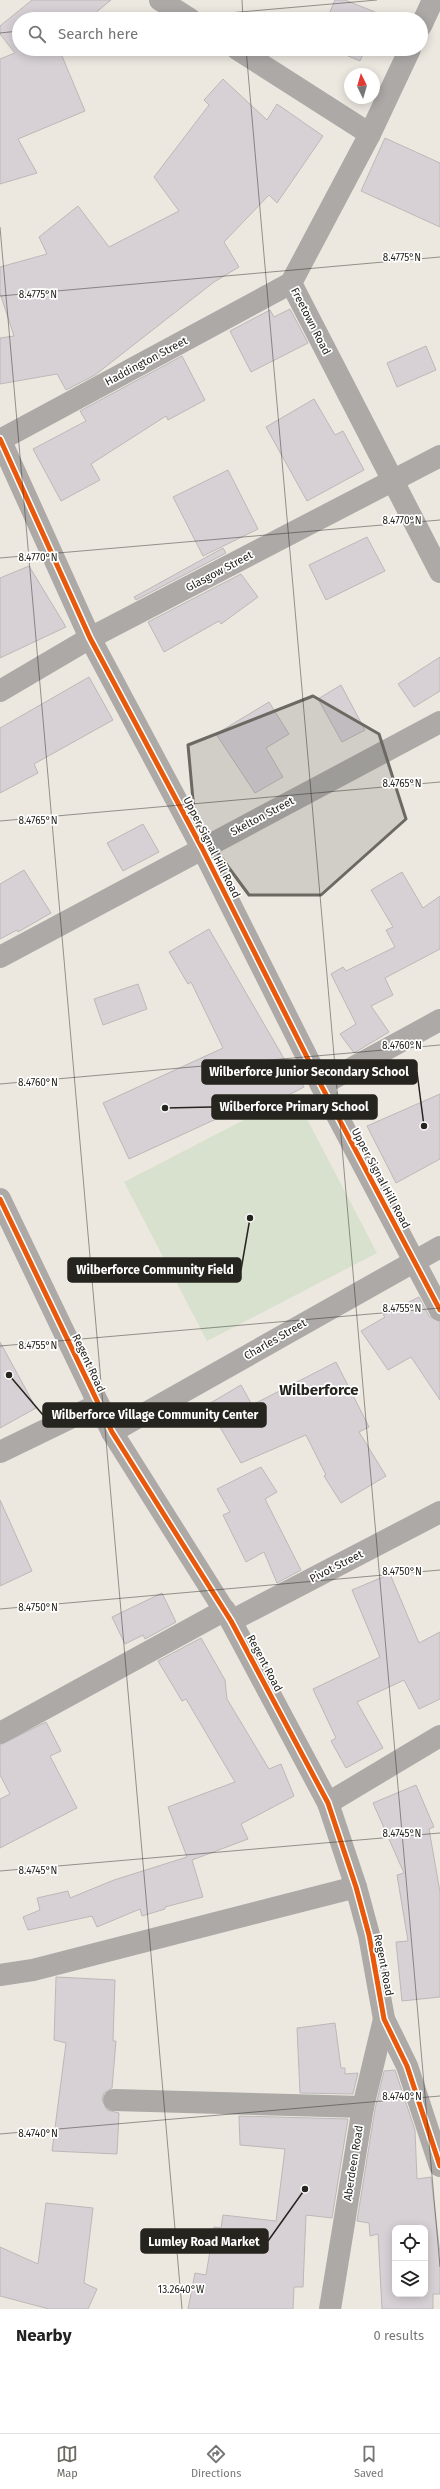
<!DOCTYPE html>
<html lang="en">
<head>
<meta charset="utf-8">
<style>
	:root { --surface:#fff; --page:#f2f2f2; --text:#222; --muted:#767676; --line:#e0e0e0; --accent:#6b6962 }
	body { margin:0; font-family:"Fira Sans",sans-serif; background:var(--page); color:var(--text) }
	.controls { position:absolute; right:12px; bottom:12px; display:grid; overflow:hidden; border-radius:8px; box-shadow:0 2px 10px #0003 }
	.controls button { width:36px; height:36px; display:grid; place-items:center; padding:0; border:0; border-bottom:1px solid var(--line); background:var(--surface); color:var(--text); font:20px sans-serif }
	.compass { position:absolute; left:344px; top:68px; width:36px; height:36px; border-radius:50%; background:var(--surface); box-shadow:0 2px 10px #0003; rotate:355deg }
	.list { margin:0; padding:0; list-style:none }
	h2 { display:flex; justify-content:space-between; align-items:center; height:52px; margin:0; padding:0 16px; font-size:17px }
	h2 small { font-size:13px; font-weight:400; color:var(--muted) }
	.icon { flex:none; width:22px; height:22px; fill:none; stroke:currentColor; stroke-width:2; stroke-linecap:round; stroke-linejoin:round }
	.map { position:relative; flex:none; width:440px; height:2309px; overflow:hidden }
	.search { position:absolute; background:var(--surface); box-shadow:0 2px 10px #0003; left:12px; right:12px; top:12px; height:44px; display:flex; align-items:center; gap:10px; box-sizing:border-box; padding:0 14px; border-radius:22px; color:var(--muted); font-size:15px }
	.sheet { height:124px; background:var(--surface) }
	nav { display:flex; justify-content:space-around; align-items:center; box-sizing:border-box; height:56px; border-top:1px solid var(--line); background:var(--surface); font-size:11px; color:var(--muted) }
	nav a { display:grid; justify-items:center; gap:2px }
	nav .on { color:var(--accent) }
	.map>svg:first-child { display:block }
	.green { fill:#d8e1cd }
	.building { fill:#d7d1d6; stroke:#bcb8b7; fill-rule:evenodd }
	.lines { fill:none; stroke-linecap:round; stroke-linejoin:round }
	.minor { stroke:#aca9a7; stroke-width:22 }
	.cycleway-casing { stroke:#fff; stroke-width:8 }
	.cycleway { stroke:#e8590c; stroke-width:5 }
	.marked { fill:#6b6962; fill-opacity:0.2; stroke:#6b6962; stroke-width:3; stroke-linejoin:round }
	.ticks { fill:none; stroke:#26241e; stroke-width:1; stroke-opacity:0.45 }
	.labels { text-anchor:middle; stroke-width:3.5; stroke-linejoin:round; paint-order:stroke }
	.street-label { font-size:11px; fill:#26241e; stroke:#fff }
	.district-label { font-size:15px; font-weight:bold; fill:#26241e; stroke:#fff }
	.ticks-label { font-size:10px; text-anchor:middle; fill:#26241e; stroke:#fff; stroke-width:3.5; stroke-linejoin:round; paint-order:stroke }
	.leader { fill:none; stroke:#26241e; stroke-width:1.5 }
	.callout-dot { fill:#26241e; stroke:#fff; stroke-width:1.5 }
	.callout { fill:#26241e; stroke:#26241e; stroke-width:1.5 }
	.callout-label { font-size:12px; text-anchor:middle; font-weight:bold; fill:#fff }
</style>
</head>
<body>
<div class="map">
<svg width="440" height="2309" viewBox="0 0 440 2309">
	<rect width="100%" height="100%" fill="#ece8e0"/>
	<path class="green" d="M294,1094L377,1253L207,1341L124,1182Z"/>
	<g class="building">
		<path d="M32,0H111L88,19H19V49H59L85,111L18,139L37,173L0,184V59L15,53L0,34V26Z"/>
		<path d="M335,0H345L380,14L378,19H327Z"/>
		<path d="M332,49H365L360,61Z"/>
		<path d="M223,79L267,120L277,104L323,136L277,203L269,195L224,242L239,267L214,282L95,375L66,390L57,374L0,384V338L14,336L0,293V267L47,254L39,237L78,206L109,247L179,211L154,177L209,105L204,100Z"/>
		<path d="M385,138L440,163V227L361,191Z"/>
		<path d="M290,309L308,343L251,372L230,331L270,310L274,317Z"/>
		<path d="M426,346L436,370L397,387L387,363Z"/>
		<path d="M182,356L205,400L168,420L166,416L91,464L100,480L61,501L33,449L86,421L80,411Z"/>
		<path d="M314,399L335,435L343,431L364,470L307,501L266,427Z"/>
		<path d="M228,470L258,529L203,556L173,497Z"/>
		<path d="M367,537L385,571L326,600L309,565Z"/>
		<path d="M223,548L226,553L136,600L134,597Z"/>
		<path d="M29,566L66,627L0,658V578Z"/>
		<path d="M241,574L258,597L221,624L219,621L164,652L148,622Z"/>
		<path d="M440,657V691L414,707L398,684Z"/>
		<path d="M89,677L113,720L34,764L38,773L0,793V728Z"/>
		<path d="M341,685L365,730L342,742L318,699Z"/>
		<path d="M269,702L289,734L266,748L283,777L255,793L216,734Z"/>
		<path d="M143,824L159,852L123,871L107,843Z"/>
		<path d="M24,870L51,913L18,932L17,930L0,939V884Z"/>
		<path d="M402,872L423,908L440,896V949L385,978L393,995L371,1006L389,1032L354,1053L340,1034L356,1024L331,974L343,967L346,971L395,947L386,930L393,927L371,890Z"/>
		<path d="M209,929L286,1062L291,1061L304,1087L256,1112L251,1103L129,1159L103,1103L223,1048L191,982L188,984L169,952Z"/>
		<path d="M138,984L147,1009L103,1025L94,999Z"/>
		<path d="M440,1094V1159L396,1183L367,1126Z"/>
		<path d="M419,1297L429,1316L440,1322V1400L411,1357L388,1370L361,1331L385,1317L383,1315Z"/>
		<path d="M0,1342L36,1408L0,1428Z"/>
		<path d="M336,1362L369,1427L359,1432L386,1476L341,1503L324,1476L326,1475L306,1435L241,1463L207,1405L241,1385L252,1405Z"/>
		<path d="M261,1467L277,1492L265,1499L301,1570L277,1583L264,1552L246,1562L223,1515L230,1512L217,1489Z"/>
		<path d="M0,1500L32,1571L0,1586Z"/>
		<path d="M390,1574L419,1643L440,1632V1699L419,1709L404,1680L357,1702L383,1748L346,1768L331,1741L336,1738L313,1689L380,1657L352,1590Z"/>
		<path d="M162,1593L176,1622L145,1639L143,1635L125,1644L112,1617Z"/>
		<path d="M201,1638L225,1680L227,1699L269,1769L281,1764L294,1796L241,1824L248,1839L192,1860L203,1897L165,1907V1909L142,1916L140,1909L97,1927L92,1916L28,1930L23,1917L40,1910L37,1898L68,1891L70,1898L114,1880L187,1857L168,1807L235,1782L186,1699L182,1701L158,1661Z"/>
		<path d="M46,1722L61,1751L50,1756L77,1808L0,1848V1799L10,1794L0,1775V1745Z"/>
		<path d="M416,1785L434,1827L429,1829L440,1892V1997L402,2001L396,1942L408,1941L397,1875L404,1873L373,1803Z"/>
		<path d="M56,1977L115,1980L113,2041H116L112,2088L104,2093L102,2100L107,2110L119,2113L117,2154L52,2151L66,2043L54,2040Z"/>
		<path d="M335,2023L341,2068H345V2074L358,2073L353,2094L300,2093L297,2028Z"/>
		<path d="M395,2070L415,2130L417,2179L431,2177L440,2254V2294H433V2309H382L378,2234L370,2236L369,2223L357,2221L375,2109L384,2071ZM395,2228H425V2294H395Z"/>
		<path d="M239,2116L348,2119L332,2218L306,2215L303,2287H294L293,2309H188L195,2273L206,2275L214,2227L221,2228L223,2215L276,2221L285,2149L240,2145Z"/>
		<path d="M46,2203L93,2208L84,2283L97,2289L88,2309H49L0,2296V2247L38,2264Z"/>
	</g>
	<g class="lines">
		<g class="minor">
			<path d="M160,0L190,19"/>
			<path d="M421,26L433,0"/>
			<path d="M237,49L370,134"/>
			<path d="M410,49L370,134L291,283L440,572"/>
			<path d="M0,439L90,638L202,848L321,1085L440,1310"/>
			<path d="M0,440L291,283"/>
			<path d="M0,691L90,638L440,456"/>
			<path d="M0,957L440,722"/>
			<path d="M321,1085L440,1020"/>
			<path d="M0,1199L112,1432L231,1621L328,1803L356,1887L369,1935L384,2019L407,2066L440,2166"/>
			<path d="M112,1432L440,1247"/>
			<path d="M0,1452L97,1405"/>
			<path d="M231,1621L440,1512"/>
			<path d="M0,1733L225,1610"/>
			<path d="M328,1803L440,1736"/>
			<path d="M0,1975L33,1970L356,1887"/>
			<path d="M114,2100L363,2107"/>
			<path d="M330,2309L363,2107L384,2019"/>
		</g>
		<g class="cycleway-casing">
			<g id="cycleway">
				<path d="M0,439L90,638L202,848L321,1085L440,1310"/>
				<path d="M0,1199L112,1432L231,1621L328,1803L356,1887L369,1935L384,2019L407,2066L440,2166"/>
			</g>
		</g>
		<use href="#cycleway" class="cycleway"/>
	</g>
	<path class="marked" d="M313,696L379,734L406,819L321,895H249L195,822L188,745Z"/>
	<path class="ticks" d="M242,0L243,19M160,19L377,0M0,33L19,31M246,49L440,2267M0,227L182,2309M0,296L440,257M0,558L440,520M0,821L440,782M0,1084L440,1045M0,1346L440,1308M0,1609L440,1570M0,1871L440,1833M0,2134L440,2096"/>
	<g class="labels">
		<g class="street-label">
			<text transform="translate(311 321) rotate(63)" y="4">Freetown Road</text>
			<text transform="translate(146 361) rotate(-28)" y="4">Haddington Street</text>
			<text transform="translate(219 571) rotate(-28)" y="4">Glasgow Street</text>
			<text transform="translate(262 816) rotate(-28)" y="4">Skelton Street</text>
			<text transform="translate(212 847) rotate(63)" y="4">Upper Signal Hill Road</text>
			<text transform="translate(381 1178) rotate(62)" y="4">Upper Signal Hill Road</text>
			<text transform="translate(275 1339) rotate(-30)" y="4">Charles Street</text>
			<text transform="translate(89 1363) rotate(65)" y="4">Regent Road</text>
			<text transform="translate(336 1566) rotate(-27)" y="4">Pivot Street</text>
			<text transform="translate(265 1663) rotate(62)" y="4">Regent Road</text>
			<text transform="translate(384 1965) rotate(79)" y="4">Regent Road</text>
			<text transform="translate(353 2163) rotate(-81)" y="4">Aberdeen Road</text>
		</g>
		<g class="district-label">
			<text x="319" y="1395">Wilberforce</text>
		</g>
	</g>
	<g class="ticks-label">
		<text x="402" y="261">8.4775°N</text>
		<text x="38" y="298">8.4775°N</text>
		<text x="402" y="524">8.4770°N</text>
		<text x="38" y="561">8.4770°N</text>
		<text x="402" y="787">8.4765°N</text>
		<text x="38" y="824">8.4765°N</text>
		<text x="402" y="1049">8.4760°N</text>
		<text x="38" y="1086">8.4760°N</text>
		<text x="402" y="1312">8.4755°N</text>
		<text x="38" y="1349">8.4755°N</text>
		<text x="402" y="1575">8.4750°N</text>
		<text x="38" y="1611">8.4750°N</text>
		<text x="402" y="1837">8.4745°N</text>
		<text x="38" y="1874">8.4745°N</text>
		<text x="402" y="2100">8.4740°N</text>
		<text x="38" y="2137">8.4740°N</text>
		<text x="181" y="2293">13.2640°W</text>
	</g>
	<path class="leader" d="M424 1126L417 1072M165 1108L212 1107M250 1218L241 1270M9 1375L43 1415M305 2189L268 2241"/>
	<g class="callout-dot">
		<circle cx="424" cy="1126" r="4"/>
		<circle cx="165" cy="1108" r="4"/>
		<circle cx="250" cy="1218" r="4"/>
		<circle cx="9" cy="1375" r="4"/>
		<circle cx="305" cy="2189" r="4"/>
	</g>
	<g class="callout">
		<rect x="202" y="1060" width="215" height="24" rx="4"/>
		<rect x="212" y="1095" width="165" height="24" rx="4"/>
		<rect x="68" y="1258" width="173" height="24" rx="4"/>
		<rect x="43" y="1403" width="223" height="24" rx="4"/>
		<rect x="141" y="2229" width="127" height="24" rx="4"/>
	</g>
	<g class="callout-label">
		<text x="309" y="1076">Wilberforce Junior Secondary School</text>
		<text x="294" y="1111">Wilberforce Primary School</text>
		<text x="155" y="1274">Wilberforce Community Field</text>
		<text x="155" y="1419">Wilberforce Village Community Center</text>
		<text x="204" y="2246">Lumley Road Market</text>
	</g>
</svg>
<div class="controls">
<button><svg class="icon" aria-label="locate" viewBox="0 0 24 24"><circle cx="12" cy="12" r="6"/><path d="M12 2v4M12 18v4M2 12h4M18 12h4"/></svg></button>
<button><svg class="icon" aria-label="layers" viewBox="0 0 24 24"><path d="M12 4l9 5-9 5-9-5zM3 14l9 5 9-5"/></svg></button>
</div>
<svg class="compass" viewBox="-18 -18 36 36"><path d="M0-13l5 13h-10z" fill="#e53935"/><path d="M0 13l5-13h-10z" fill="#767676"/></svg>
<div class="search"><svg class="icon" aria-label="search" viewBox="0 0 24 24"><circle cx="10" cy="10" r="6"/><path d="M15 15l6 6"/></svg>Search here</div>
</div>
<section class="sheet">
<h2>Nearby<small>0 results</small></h2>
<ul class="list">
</ul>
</section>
<nav>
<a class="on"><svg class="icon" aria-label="map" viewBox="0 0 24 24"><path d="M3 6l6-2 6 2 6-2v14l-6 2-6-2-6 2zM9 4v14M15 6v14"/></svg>Map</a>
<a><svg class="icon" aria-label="directions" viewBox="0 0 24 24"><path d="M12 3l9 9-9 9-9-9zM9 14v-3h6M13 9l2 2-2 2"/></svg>Directions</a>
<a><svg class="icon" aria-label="saved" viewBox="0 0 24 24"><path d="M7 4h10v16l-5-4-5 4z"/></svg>Saved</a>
</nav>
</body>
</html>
